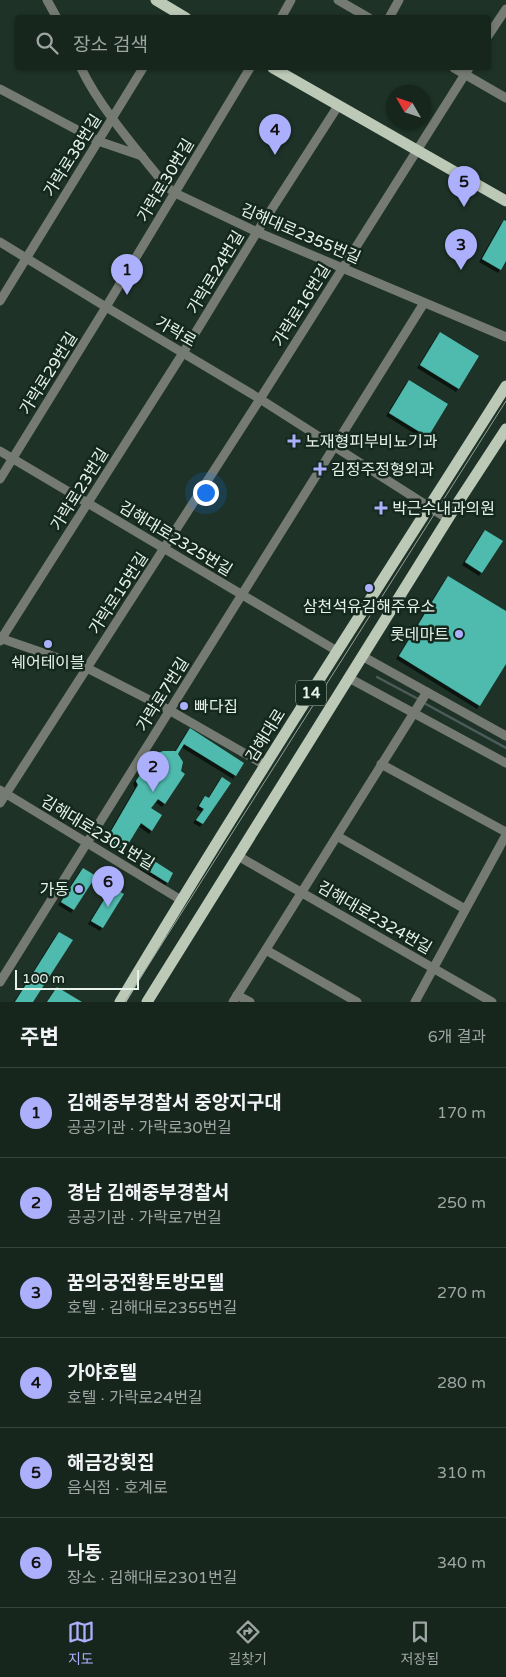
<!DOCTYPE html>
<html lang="ko">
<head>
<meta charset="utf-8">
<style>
	:root { --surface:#16261d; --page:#23322a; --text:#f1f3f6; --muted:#9ea5a4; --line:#35433b; --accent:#acaffb }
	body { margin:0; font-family:"Varela Round","Noto Sans KR",sans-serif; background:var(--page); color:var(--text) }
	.compass { position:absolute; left:386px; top:85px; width:45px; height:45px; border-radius:50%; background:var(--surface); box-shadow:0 1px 4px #0004; rotate:309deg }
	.scale { position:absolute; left:15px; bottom:12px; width:124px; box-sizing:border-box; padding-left:5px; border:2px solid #e6f2eb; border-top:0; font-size:14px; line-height:18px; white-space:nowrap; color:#e6f2eb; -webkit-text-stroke:4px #14281e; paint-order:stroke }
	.you { position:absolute; left:205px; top:492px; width:18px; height:18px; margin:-12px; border:4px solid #fff; border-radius:50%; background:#1a73e8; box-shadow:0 0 0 8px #1a73e833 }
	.badge { display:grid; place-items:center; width:32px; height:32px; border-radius:50%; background:var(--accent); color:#111; font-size:16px; font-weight:700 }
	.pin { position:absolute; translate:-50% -41px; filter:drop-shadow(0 1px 2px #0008) }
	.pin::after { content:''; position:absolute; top:26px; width:18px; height:15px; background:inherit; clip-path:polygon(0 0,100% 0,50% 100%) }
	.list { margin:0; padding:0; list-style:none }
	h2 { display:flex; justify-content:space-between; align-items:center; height:65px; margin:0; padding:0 20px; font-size:21px }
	h2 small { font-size:16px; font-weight:400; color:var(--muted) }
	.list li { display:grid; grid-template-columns:32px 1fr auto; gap:15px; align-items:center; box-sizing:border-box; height:90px; padding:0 20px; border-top:1px solid var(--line) }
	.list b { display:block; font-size:19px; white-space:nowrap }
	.list p { margin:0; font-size:16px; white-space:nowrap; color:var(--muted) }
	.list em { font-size:16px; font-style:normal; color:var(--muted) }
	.icon { flex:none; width:28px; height:28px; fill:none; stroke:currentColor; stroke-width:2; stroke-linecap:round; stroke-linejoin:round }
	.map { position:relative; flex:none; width:506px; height:1002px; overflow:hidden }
	.search { position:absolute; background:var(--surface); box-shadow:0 1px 4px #0004; left:15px; right:15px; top:15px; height:55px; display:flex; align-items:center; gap:12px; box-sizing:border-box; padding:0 18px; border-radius:5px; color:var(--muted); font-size:19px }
	.sheet { height:605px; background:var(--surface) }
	nav { display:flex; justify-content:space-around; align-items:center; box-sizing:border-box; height:70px; border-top:1px solid var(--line); background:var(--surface); font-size:14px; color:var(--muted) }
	nav a { display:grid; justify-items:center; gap:2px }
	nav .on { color:var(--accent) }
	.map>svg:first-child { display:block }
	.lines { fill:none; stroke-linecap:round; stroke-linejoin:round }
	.stream { stroke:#4d5b5a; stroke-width:2.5 }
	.building { fill:#4fbbae; filter:url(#shadow) }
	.minor { stroke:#757b72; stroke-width:9 }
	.major { stroke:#bcc9b7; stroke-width:11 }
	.tram { stroke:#92a299; stroke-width:1 }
	.poi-dot { fill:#acaffb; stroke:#14281e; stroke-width:2 }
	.labels { text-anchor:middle; stroke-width:5; stroke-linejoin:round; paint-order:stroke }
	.shield { fill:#14281e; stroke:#a7b5ae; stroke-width:1 }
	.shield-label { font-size:15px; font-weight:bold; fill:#e6f2eb }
	.street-label { font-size:16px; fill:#e6f2eb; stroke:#14281e }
	.poi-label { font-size:16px; fill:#e6f2eb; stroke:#14281e; text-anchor:start }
</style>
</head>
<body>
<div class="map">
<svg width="506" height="1002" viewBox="0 0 506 1002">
	<defs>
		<filter id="shadow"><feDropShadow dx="-3" dy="3" stdDeviation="0" flood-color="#0009"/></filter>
	</defs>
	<rect width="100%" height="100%" fill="#1e3227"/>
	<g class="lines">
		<g class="stream">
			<path d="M377,677L420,700"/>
			<path d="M424,703L506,748"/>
		</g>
	</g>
	<g class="building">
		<path d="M504,220L506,221V261L501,270L482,259Z"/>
		<path d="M440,332L479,356L459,389L420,365Z"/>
		<path d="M409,380L448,404L428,437L389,413Z"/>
		<path d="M485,530L503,541L482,573L465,562Z"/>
		<path d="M448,576L506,611V664L480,706L399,656Z"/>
		<path d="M190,728L244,763L236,776L184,744L178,754L183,762L181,771L185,774L165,804L158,799L152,807L151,808L162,815L152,831L141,823L124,851L106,840L138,785L136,781L153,755L163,751H176Z"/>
		<path d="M222,777L231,783L203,824L196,820L204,809L199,806L205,796L209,798Z"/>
		<path d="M148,857L173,873L168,883L142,867Z"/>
		<path d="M83,868L96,876L74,910L61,902Z"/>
		<path d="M112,887L124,894L103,928L91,921Z"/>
		<path d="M59,932L73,940L33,1002H15Z"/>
		<path d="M57,987L82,1002H47Z"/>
	</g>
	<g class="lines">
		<g class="minor">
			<path d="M47,0L57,18"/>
			<path d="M338,0L369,18"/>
			<path d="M281,18L291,0"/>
			<path d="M389,18L399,0"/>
			<path d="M488,36L506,9"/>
			<path d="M81,68C100,108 137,150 166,186L175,193L257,232L506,337"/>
			<path d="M454,68L506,98"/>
			<path d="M0,89L98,141L142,156"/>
			<path d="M0,242L106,307L260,399L448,519"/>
			<path d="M0,301L143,68"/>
			<path d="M0,451L337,651"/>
			<path d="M0,479L106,307L250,68"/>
			<path d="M0,638L87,668L169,710L265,765"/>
			<path d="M0,641L183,353L257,232L338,106"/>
			<path d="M362,656L506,736"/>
			<path d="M349,678L506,763"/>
			<path d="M381,764L506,832"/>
			<path d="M0,790L181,900"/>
			<path d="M0,803L260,399L469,68"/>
			<path d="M337,836L465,909"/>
			<path d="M238,856L492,1002"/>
			<path d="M266,950L357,1002"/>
			<path d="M0,982L424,303"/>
			<path d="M237,995L250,1002"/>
			<path d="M233,1002L427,692"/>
			<path d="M415,1002L506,835"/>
		</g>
		<g class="major">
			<path d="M156,0L186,18"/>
			<path d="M273,68L506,201"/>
			<path d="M120,1002C244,794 376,591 506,386"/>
			<path d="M147,1002L459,501L506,429"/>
		</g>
		<path class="tram" d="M125,1002L506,401"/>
	</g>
	<g class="poi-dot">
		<path d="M291.5 433.5h5v5h5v5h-5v5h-5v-5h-5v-5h5z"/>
		<path d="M317.5 461.5h5v5h5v5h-5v5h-5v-5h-5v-5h5z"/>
		<path d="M378.5 500.5h5v5h5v5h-5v5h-5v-5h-5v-5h5z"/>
		<circle cx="369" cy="588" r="5"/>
		<circle cx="459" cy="634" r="5"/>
		<circle cx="48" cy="644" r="5"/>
		<circle cx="184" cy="706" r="5"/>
		<circle cx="79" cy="889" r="5"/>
	</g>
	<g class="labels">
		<rect class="shield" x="296" y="680.5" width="30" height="25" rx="4"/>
		<g class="shield-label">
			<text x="311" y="698">14</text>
		</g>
		<g class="street-label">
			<text transform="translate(72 155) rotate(-58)" y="6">가락로38번길</text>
			<text transform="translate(165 180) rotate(-59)" y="6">가락로30번길</text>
			<text transform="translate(301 233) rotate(23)" y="6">김해대로2355번길</text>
			<text transform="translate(215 272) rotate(-59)" y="6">가락로24번길</text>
			<text transform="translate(301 305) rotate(-58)" y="6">가락로16번길</text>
			<text transform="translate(176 331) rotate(30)" y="6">가락로</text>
			<text transform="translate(48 373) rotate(-58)" y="6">가락로29번길</text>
			<text transform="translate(79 489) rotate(-58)" y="6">가락로23번길</text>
			<text transform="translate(176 538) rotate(31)" y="6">김해대로2325번길</text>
			<text transform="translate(118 593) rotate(-57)" y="6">가락로15번길</text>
			<text transform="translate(162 694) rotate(-58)" y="6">가락로7번길</text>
			<text transform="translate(265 735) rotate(-58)" y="6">김해대로</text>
			<text transform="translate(98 832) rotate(31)" y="6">김해대로2301번길</text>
			<text transform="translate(375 917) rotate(30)" y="6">김해대로2324번길</text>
		</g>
		<g class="poi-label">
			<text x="305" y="447">노재형피부비뇨기과</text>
			<text x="331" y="475">김정주정형외과</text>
			<text x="392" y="514">박근수내과의원</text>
			<text x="369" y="612" text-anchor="middle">삼천석유김해주유소</text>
			<text x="449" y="640" text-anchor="end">롯데마트</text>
			<text x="48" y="668" text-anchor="middle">쉐어테이블</text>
			<text x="194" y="712">빠다집</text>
			<text x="69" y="895" text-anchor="end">가동</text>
		</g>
	</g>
</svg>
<svg class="compass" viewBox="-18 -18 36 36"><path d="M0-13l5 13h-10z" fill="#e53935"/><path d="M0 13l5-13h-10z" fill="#9ea5a4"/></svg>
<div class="scale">100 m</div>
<div class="you"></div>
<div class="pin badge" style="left:127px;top:295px">1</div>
<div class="pin badge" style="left:153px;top:792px">2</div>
<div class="pin badge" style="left:461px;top:270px">3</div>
<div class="pin badge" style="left:275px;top:155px">4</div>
<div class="pin badge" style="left:464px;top:207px">5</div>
<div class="pin badge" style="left:108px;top:907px">6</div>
<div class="search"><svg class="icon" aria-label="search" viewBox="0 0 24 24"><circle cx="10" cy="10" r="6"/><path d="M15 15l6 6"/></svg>장소 검색</div>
</div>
<section class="sheet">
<h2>주변<small>6개 결과</small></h2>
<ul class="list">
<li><span class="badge">1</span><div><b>김해중부경찰서 중앙지구대</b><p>공공기관 · 가락로30번길</p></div><em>170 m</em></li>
<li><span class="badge">2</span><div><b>경남 김해중부경찰서</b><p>공공기관 · 가락로7번길</p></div><em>250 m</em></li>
<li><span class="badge">3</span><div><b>꿈의궁전황토방모텔</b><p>호텔 · 김해대로2355번길</p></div><em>270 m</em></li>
<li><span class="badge">4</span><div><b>가야호텔</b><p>호텔 · 가락로24번길</p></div><em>280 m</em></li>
<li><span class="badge">5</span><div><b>해금강횟집</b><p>음식점 · 호계로</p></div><em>310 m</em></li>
<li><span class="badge">6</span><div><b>나동</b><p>장소 · 김해대로2301번길</p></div><em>340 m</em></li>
</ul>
</section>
<nav>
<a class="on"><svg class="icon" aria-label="map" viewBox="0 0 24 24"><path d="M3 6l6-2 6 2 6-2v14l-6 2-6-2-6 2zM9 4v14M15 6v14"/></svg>지도</a>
<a><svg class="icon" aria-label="directions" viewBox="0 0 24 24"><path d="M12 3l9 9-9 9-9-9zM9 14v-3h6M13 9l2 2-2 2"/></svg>길찾기</a>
<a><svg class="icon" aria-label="saved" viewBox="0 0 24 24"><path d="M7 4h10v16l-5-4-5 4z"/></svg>저장됨</a>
</nav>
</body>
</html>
